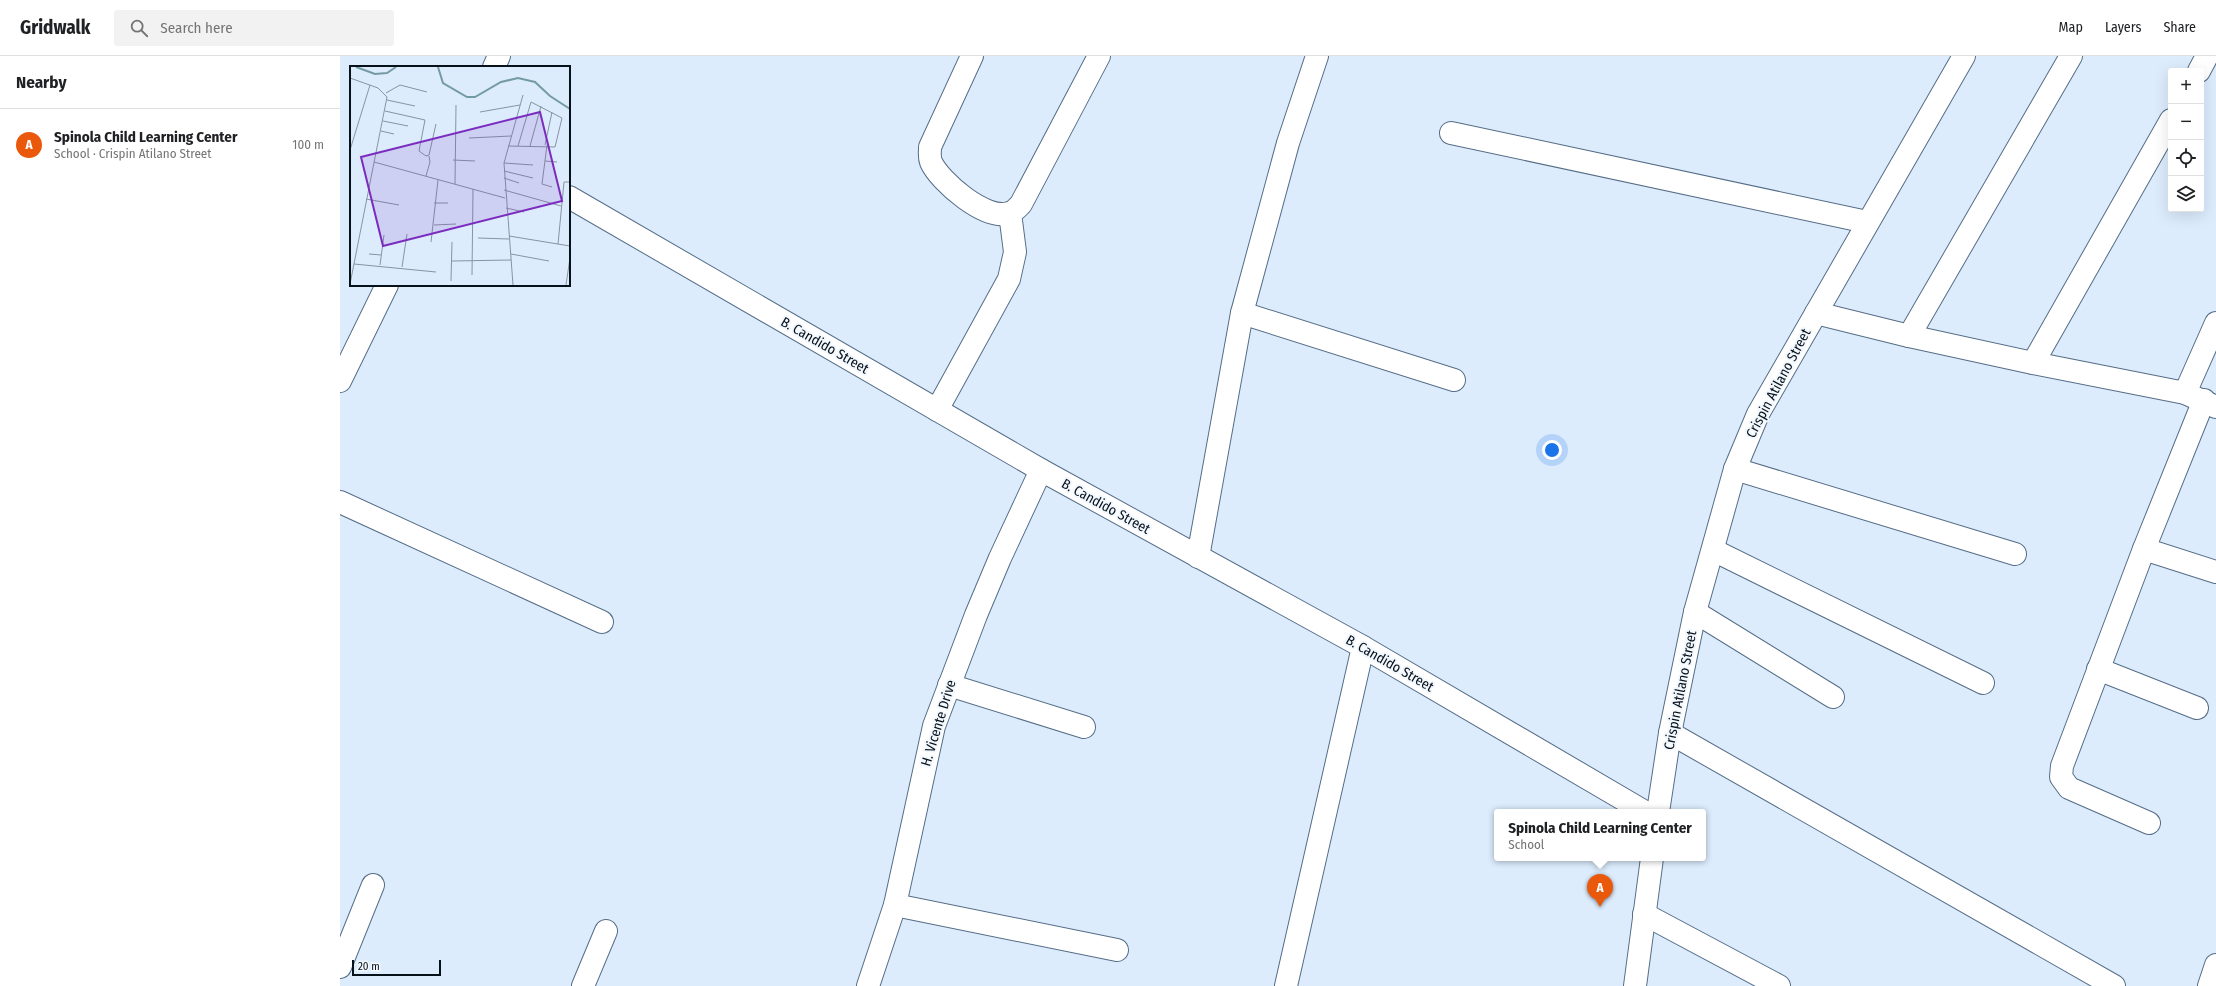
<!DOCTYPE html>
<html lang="en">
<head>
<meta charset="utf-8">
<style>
	:root { --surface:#fff; --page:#f2f2f2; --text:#202124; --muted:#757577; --line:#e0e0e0; --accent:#ea580c }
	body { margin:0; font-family:"Fira Sans Condensed",sans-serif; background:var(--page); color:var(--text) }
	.controls { position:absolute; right:12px; top:12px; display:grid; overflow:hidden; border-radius:4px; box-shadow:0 4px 16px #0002 }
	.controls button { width:36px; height:36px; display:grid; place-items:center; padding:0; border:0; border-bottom:1px solid var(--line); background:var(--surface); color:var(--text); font:20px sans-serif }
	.scale { position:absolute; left:12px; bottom:10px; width:89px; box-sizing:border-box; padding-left:4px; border:2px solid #07111a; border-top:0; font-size:11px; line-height:14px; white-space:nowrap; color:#07111a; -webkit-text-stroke:3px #f2f8fd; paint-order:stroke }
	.you { position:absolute; left:1212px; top:394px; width:14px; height:14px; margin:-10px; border:3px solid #fff; border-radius:50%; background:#1a73e8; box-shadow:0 0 0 6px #1a73e833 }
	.badge { display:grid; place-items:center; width:26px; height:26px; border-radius:50%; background:var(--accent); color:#fff; font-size:13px; font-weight:700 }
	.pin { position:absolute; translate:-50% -33px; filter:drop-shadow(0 1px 2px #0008) }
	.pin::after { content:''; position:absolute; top:21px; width:14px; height:12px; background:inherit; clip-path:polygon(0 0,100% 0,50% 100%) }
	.popup { position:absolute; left:1154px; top:753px; width:212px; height:52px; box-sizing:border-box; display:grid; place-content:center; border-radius:4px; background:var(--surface); filter:drop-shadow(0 1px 3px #0005); font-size:13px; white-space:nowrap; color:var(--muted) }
	.popup b { font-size:15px; color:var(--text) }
	.popup::after { content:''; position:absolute; left:50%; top:100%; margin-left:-8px; border:8px solid transparent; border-top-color:var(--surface) }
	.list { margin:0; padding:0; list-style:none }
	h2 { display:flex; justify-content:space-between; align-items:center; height:52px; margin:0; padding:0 16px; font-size:17px }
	h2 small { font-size:13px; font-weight:400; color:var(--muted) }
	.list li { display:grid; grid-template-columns:26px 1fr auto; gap:12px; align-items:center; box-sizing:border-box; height:72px; padding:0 16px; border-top:1px solid var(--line) }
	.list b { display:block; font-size:15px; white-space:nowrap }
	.list p { margin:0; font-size:13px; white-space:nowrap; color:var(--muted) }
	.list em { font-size:13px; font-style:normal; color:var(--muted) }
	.icon { flex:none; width:22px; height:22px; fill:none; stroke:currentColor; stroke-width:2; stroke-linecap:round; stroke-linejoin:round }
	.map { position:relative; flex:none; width:1876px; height:930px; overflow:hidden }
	header { display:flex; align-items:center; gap:24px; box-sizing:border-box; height:56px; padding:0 20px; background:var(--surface); border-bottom:1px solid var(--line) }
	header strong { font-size:19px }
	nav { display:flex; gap:22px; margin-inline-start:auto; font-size:14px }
	.search { width:280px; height:36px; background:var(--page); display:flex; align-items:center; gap:10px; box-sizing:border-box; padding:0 14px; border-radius:4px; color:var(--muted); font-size:15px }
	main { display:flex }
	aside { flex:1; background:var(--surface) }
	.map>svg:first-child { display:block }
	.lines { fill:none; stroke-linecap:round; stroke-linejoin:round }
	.minor-casing { stroke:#556d86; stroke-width:24 }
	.minor { stroke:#fff; stroke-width:22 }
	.labels { text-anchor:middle; stroke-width:4; stroke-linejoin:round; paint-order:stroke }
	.street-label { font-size:14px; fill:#07111a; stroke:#f2f8fd }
	.inset-river { fill:none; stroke:#749ba3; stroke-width:2 }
	.inset-road { fill:none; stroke:#8794a2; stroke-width:1 }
	.view { fill:#7b2cbf; fill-opacity:0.15; stroke:#7b2cbf; stroke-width:2 }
	.inset-edge { fill:none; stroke:#07111a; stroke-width:2 }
</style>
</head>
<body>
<header>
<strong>Gridwalk</strong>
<div class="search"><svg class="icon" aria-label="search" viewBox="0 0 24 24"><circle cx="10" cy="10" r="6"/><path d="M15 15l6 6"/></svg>Search here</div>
<nav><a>Map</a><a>Layers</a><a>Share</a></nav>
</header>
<main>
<aside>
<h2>Nearby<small></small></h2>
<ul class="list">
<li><span class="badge">A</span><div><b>Spinola Child Learning Center</b><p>School · Crispin Atilano Street</p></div><em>100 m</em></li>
</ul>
</aside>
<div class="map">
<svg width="1876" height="930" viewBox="0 0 1876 930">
	<rect width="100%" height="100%" fill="#dcecfd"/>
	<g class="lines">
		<g class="minor-casing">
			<g id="minor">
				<path d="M632,0L590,91C590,96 589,101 591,106C600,126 646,165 669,157C674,156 678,151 681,148L759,0"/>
				<path d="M154,11L159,0"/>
				<path d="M1859,15L1867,0"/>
				<path d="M1111,77L1527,166"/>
				<path d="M229,141L701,414L1023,591L1305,756"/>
				<path d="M902,257L1114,324"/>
				<path d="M1476,257L1569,280L1693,307L1845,337L1876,351"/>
				<path d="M1569,280L1731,0"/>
				<path d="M1693,307L1831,64"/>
				<path d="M0,325L47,229"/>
				<path d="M1845,337L1876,267"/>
				<path d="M597,354L669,223L675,196L670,157"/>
				<path d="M1395,413L1675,498"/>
				<path d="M0,446L262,566"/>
				<path d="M1804,493L1876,516"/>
				<path d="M1373,494L1643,627"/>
				<path d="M858,501L902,257L948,87L977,0"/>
				<path d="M1355,556L1493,641"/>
				<path d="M1758,613L1857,652"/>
				<path d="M609,629L744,671"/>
				<path d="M1330,677L1774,930"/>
				<path d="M1318,756L1330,677L1355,556L1395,413L1418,358L1624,0"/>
				<path d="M1809,767L1729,732L1721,721L1722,710L1804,493L1864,344"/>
				<path d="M555,849L777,894"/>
				<path d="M1304,858L1439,930"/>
				<path d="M0,911L33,829"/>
				<path d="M243,930L266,875"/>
				<path d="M528,930L555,849L594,670L636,559L660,502L701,414"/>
				<path d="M946,930L1023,591"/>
				<path d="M1295,930L1312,802"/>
				<path d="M1869,930L1876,909"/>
			</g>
		</g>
		<use href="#minor" class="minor"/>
	</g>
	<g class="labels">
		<g class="street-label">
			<text transform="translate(485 289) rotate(30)" y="5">B. Candido Street</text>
			<text transform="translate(1438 327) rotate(-62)" y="5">Crispin Atilano Street</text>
			<text transform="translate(766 450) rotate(29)" y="5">B. Candido Street</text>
			<text transform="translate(1050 607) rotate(30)" y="5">B. Candido Street</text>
			<text transform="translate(1340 634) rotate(-79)" y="5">Crispin Atilano Street</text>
			<text transform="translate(598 667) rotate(-73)" y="5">H. Vicente Drive</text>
		</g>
	</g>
	<g transform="translate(10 10)">
		<rect width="220" height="220" fill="#dcecfd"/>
		<path class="inset-river" d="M6,1L25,8L37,7L46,1M88,1L93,17L117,31H125L151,16L168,12L185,16L200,30L220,43"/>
		<path class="inset-road" d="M0,12L28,22L37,31L0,218M36,27L50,19L77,26M37,34L65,40M35,45L75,54L69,85L76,90L79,89L86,58M130,46L170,39M33,55L58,60M31,65L44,68M119,72L161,70M195,79L202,46M197,79L192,118L202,121M158,80L205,81L212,52L181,36L168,80M180,80L191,40M0,84L20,19M103,94L125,95M195,95L207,96M24,96L155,132M154,97L183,99M154,105L183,112M76,110L80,96L79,90M154,112L169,117M105,118L106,39M154,124L211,140M16,133L49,139M84,137H98M156,142L174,146M84,159L106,158M159,170L220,180M128,172L159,173M81,176L88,114M208,178L214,116H220M19,188L31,189M161,188L199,195M102,195L161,194M4,198L86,206M30,199L34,169M52,201L57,168M122,209L123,123M101,215L102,176M163,219L154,97L173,29M216,219L220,192"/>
		<path class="view" d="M190,46L212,135L33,180L11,91Z"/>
		<rect width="220" height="220" class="inset-edge"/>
	</g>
</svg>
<div class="controls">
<button>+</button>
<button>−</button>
<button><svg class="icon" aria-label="locate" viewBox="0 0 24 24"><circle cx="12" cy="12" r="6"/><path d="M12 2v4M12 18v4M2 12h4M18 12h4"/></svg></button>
<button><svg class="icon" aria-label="layers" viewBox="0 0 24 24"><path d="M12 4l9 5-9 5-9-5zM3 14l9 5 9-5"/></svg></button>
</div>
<div class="scale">20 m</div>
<div class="you"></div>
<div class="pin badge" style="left:1260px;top:851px">A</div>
<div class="popup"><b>Spinola Child Learning Center</b>School</div>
</div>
</main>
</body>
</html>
